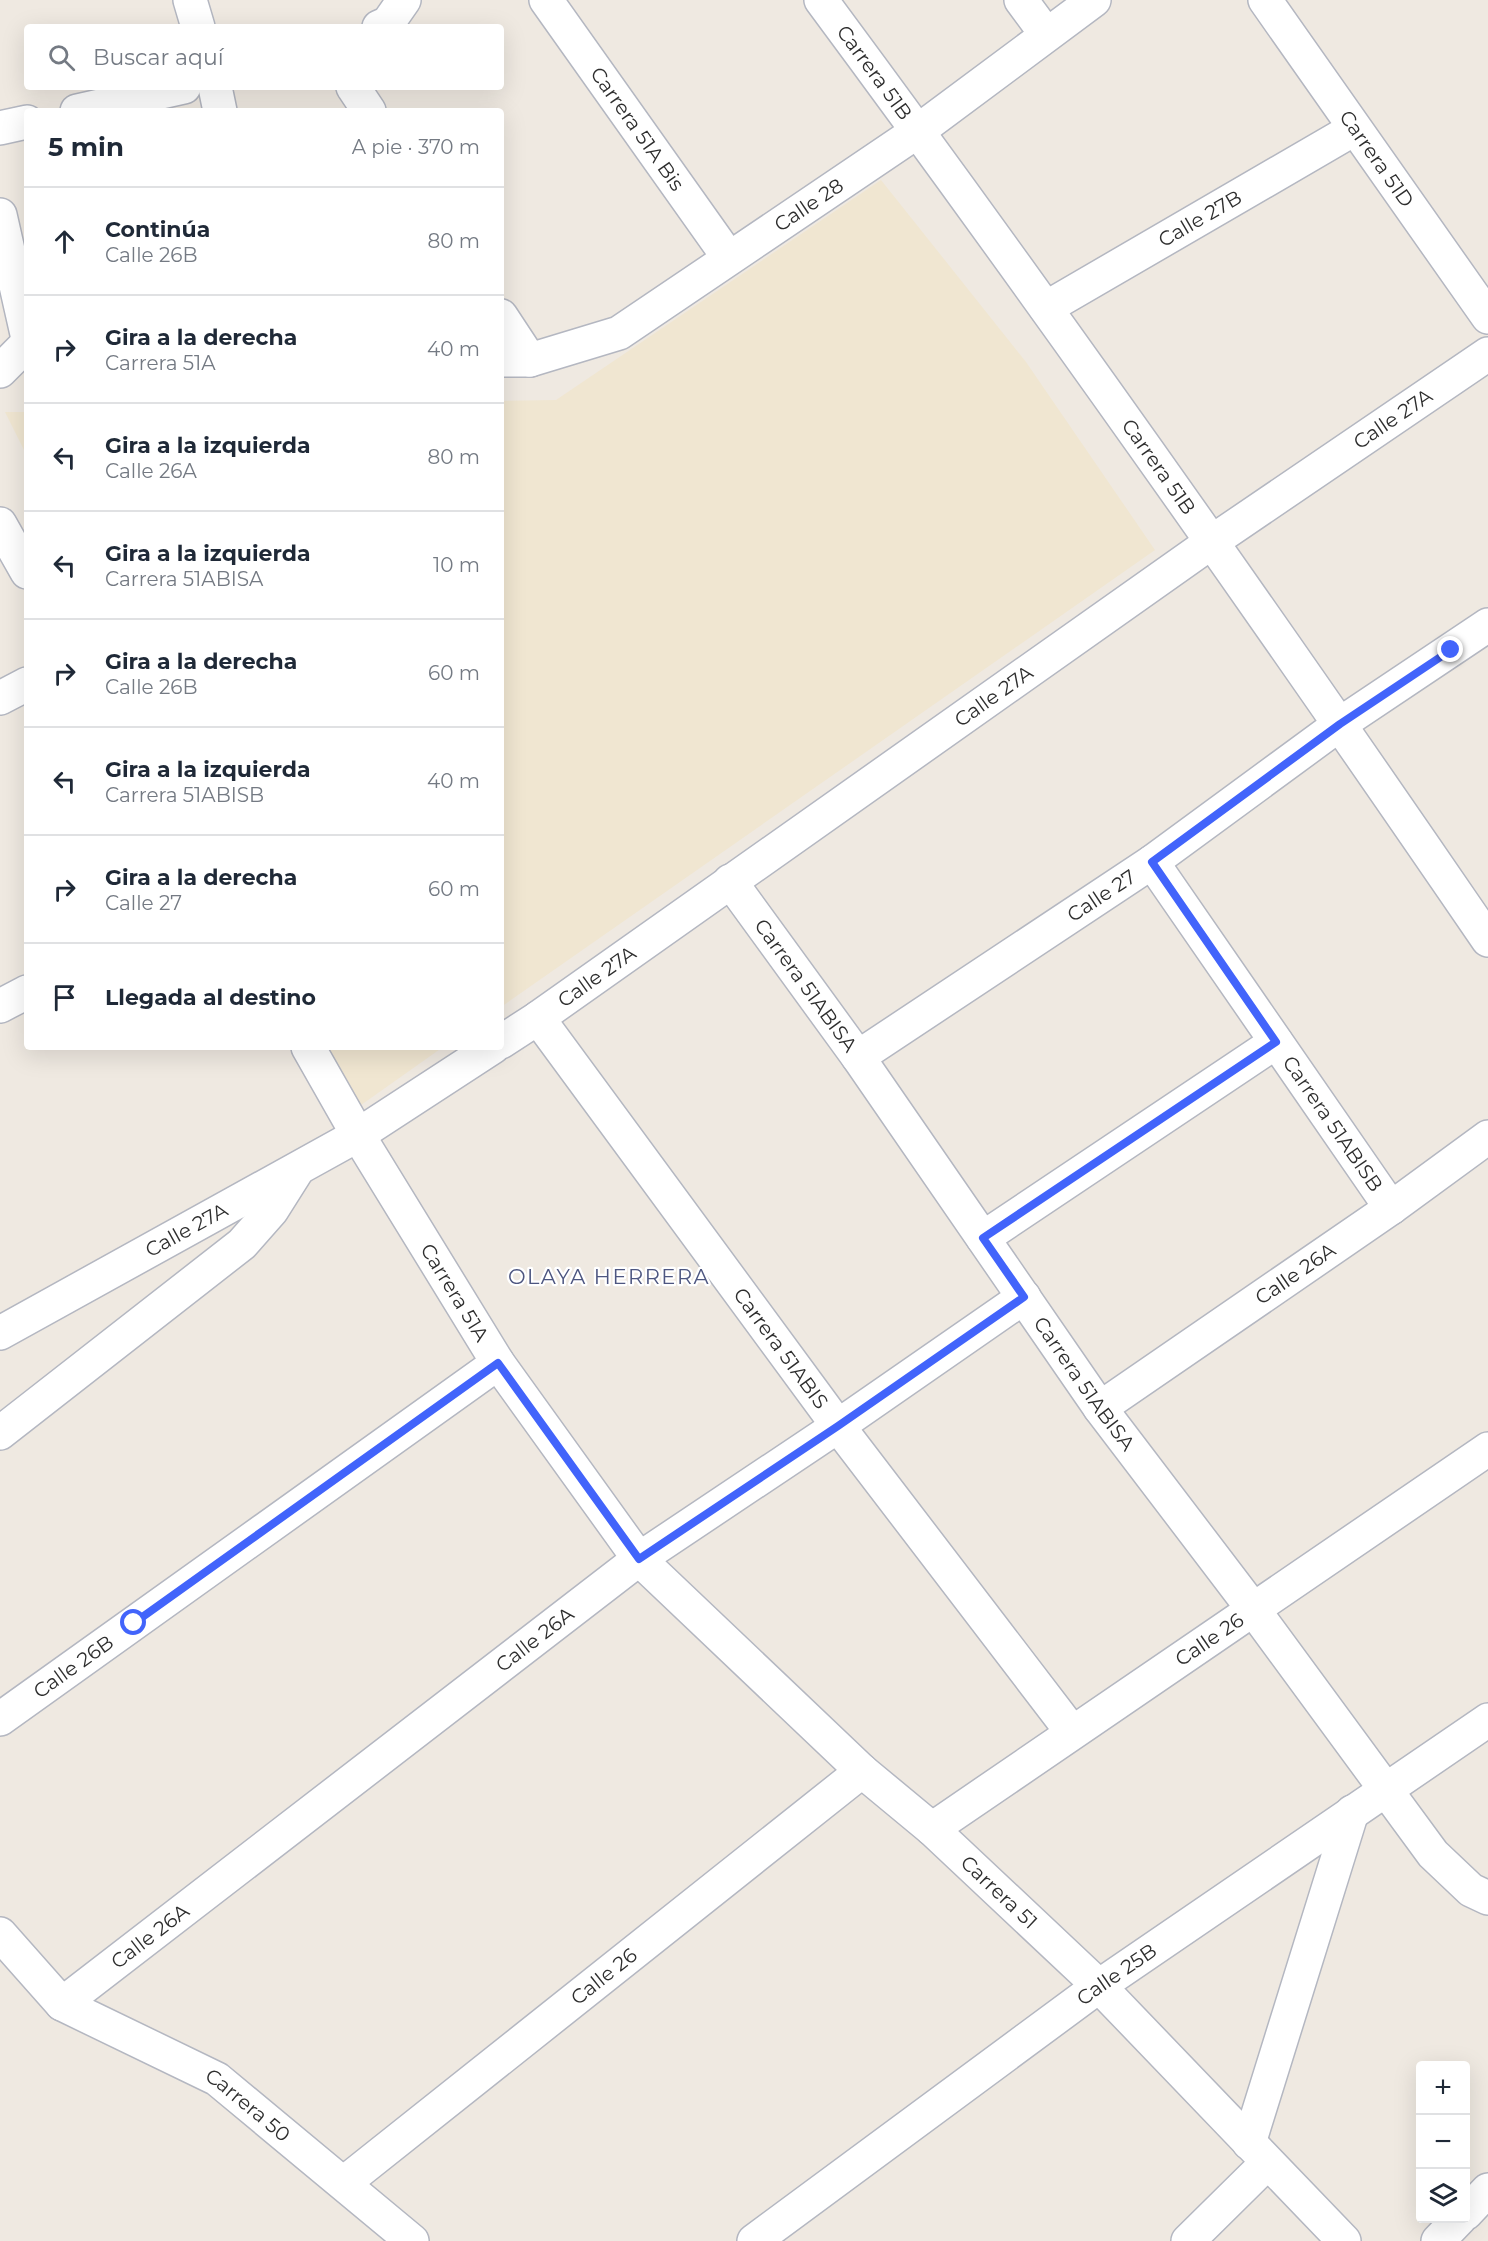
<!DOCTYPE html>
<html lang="es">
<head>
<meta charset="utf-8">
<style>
	:root { --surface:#fff; --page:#f6f6f7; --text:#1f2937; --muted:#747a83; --line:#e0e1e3 }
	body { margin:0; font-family:Montserrat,sans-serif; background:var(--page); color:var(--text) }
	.controls { position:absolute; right:18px; bottom:18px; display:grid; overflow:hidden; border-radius:6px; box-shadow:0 6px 24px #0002 }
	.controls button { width:54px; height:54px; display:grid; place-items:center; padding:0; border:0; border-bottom:2px solid var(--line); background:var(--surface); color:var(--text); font:30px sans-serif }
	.stop { position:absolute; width:18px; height:18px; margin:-14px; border:4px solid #4264fb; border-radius:50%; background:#fff }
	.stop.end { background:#4264fb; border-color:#fff; box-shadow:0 2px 6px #0008 }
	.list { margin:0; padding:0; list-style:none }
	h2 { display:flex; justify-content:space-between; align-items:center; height:78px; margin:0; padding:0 24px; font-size:26px }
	h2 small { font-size:20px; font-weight:400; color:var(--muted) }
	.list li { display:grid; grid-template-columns:39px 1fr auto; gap:18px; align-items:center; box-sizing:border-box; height:108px; padding:0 24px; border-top:2px solid var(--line) }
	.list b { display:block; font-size:22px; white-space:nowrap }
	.list p { margin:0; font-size:20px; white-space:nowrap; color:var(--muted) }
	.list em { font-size:20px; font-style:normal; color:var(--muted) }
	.icon { flex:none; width:33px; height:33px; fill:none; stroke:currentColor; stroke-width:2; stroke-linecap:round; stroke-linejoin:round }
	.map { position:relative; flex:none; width:1488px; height:2241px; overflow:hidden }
	.search { position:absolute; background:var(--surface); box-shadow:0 6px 24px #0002; left:24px; top:24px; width:480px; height:66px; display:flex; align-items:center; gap:15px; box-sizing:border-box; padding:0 21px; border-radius:6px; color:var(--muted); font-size:22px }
	.panel { position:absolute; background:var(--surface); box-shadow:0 6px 24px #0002; left:24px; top:108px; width:480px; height:942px; border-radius:6px }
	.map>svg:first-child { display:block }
	.education { fill:#f0e6d1 }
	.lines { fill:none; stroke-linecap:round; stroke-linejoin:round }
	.minor-casing { stroke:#b4b7c1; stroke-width:36 }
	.minor { stroke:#fff; stroke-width:33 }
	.route { stroke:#4264fb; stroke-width:8 }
	.labels { text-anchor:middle; stroke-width:4.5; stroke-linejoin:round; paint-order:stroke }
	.street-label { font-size:20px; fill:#2e2e2e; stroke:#fff }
	.neighbourhood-label { font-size:21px; letter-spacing:1.5px; fill:#4d5680; stroke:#fff }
</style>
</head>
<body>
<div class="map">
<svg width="1488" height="2241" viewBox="0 0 1488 2241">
	<rect width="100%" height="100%" fill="#efe9e1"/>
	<g class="education">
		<path d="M881,180L1026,362L1155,550L501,1007V401L556,400Z"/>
		<path d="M5,412H27V456Z"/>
		<path d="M328,1047H443L361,1105Z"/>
	</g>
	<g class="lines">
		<g class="minor-casing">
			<g id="minor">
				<path d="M190,0L198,27"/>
				<path id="s1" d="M546,0L729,258"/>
				<path id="s2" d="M821,0C1050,309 1271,623 1488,940"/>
				<path d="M1021,0L1046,34"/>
				<path id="s3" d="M1265,0L1488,317"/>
				<path d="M379,27L388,23L404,0"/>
				<path d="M215,87L220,111"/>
				<path d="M353,87L369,111"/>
				<path d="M77,111L184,87"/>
				<path d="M0,128L27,122"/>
				<path d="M0,215L27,334"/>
				<path id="s4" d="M1046,308L1354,129"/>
				<path d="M501,316L530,360"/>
				<path id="s5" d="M501,360H530L619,333L918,131L1094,0"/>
				<path d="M0,371L27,344"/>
				<path d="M0,524L27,572"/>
				<path d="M0,698L27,684"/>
				<path id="s6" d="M1152,862L1391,1208"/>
				<path id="s7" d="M730,881L858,1057L1100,1408L1253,1609L1433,1854L1471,1890L1488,1898"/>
				<path d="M0,1006L27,992"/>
				<path id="s8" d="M538,1018L838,1426L1072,1732"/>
				<path id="s9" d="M501,1042L538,1018L1213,541L1488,354"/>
				<path id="s10" d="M308,1047L358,1135L498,1363L639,1559L862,1771L932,1829L1099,1986L1344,2241"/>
				<path id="s11" d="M858,1057L1152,862L1340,724L1488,625"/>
				<path d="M983,1238L1276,1042"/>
				<path id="s12" d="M0,1333L358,1135L493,1047"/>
				<path id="s13" d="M1100,1408L1391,1208L1488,1137"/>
				<path d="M0,1433L242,1244L272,1210L296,1172"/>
				<path id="s14" d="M0,1719L498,1363"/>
				<path id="s15" d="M932,1829L1488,1449"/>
				<path id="s16" d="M0,1934L62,2004L217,2079L412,2241"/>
				<path id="s17" d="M62,2004L639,1559L838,1426L1024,1297"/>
				<path d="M1249,2143L1352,1812"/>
				<path id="s18" d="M344,2183L862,1771"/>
				<path d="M1466,2213L1488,2190"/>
				<path id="s19" d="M754,2241L1099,1986L1488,1720"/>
				<path d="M1188,2241L1267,2163"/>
				<path d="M1438,2241L1460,2218"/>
			</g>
		</g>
		<use href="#minor" class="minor"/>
	</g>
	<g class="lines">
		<path class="route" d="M134,1623L498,1363L639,1559L838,1426L1024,1297L983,1238L1276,1042L1152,862L1340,724L1451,650"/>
	</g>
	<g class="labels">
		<g class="street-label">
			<text dy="7" stroke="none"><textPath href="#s2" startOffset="90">Carrera 51B</textPath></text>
			<text dy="7" stroke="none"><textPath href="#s1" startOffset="158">Carrera 51A Bis</textPath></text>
			<text dy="7" stroke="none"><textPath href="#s3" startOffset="194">Carrera 51D</textPath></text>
			<text dy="7" stroke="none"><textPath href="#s5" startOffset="351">Calle 28</textPath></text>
			<text dy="7" stroke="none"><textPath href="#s4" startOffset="178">Calle 27B</textPath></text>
			<text dy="7" stroke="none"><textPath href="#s9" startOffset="1088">Calle 27A</textPath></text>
			<text dy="7" stroke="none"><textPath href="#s2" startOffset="576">Carrera 51B</textPath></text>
			<text dy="7" stroke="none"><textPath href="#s9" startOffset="602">Calle 27A</textPath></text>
			<text dy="7" stroke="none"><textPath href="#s11" startOffset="292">Calle 27</textPath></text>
			<text dy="7" stroke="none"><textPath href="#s9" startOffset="116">Calle 27A</textPath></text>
			<text dy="7" stroke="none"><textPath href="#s7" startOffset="129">Carrera 51ABISA</textPath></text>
			<text dy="7" stroke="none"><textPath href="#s6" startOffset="318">Carrera 51ABISB</textPath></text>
			<text dy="7" stroke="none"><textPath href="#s12" startOffset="213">Calle 27A</textPath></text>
			<text dy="7" stroke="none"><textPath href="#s13" startOffset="237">Calle 26A</textPath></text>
			<text dy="7" stroke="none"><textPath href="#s10" startOffset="286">Carrera 51A</textPath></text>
			<text dy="7" stroke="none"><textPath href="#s8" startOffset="410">Carrera 51ABIS</textPath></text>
			<text dy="7" stroke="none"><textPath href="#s7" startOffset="615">Carrera 51ABISA</textPath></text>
			<text dy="7" stroke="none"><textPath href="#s17" startOffset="597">Calle 26A</textPath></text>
			<text dy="7" stroke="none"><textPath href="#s15" startOffset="336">Calle 26</textPath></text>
			<text dy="7" stroke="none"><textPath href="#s14" startOffset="90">Calle 26B</textPath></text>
			<text dy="7" stroke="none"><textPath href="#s10" startOffset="1101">Carrera 51</textPath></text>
			<text dy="7" stroke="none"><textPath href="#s17" startOffset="111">Calle 26A</textPath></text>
			<text dy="7" stroke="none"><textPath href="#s19" startOffset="450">Calle 25B</textPath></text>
			<text dy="7" stroke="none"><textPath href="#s18" startOffset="332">Calle 26</textPath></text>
			<text dy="7" stroke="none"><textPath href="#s16" startOffset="306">Carrera 50</textPath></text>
		</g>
		<g class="neighbourhood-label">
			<text x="609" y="1284">OLAYA HERRERA</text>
		</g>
	</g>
</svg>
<div class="controls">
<button>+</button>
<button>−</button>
<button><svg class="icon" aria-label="layers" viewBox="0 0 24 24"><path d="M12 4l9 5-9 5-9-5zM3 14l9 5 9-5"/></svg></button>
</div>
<div class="stop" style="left:134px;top:1623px"></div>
<div class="stop end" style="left:1451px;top:650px"></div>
<div class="search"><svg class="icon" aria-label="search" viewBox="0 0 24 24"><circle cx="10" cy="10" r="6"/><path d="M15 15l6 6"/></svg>Buscar aquí</div>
<section class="panel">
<h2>5 min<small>A pie · 370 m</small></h2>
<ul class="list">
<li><svg class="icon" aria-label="ahead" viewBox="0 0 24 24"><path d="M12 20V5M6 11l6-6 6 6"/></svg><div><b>Continúa</b><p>Calle 26B</p></div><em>80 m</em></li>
<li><svg class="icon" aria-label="right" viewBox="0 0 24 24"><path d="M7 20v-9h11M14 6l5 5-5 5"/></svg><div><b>Gira a la derecha</b><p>Carrera 51A</p></div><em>40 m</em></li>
<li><svg class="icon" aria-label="left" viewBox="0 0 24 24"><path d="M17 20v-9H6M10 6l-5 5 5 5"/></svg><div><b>Gira a la izquierda</b><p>Calle 26A</p></div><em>80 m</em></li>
<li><svg class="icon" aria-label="left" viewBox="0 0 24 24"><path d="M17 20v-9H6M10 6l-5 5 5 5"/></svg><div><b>Gira a la izquierda</b><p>Carrera 51ABISA</p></div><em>10 m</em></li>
<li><svg class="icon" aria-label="right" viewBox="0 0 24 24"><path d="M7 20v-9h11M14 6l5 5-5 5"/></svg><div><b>Gira a la derecha</b><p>Calle 26B</p></div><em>60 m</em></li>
<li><svg class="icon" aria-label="left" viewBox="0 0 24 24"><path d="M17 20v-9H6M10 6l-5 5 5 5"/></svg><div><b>Gira a la izquierda</b><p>Carrera 51ABISB</p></div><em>40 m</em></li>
<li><svg class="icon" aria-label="right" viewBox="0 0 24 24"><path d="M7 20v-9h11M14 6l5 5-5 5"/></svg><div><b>Gira a la derecha</b><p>Calle 27</p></div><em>60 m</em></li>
<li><svg class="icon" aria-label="arrive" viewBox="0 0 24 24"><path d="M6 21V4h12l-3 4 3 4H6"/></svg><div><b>Llegada al destino</b></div></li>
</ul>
</section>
</div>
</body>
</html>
